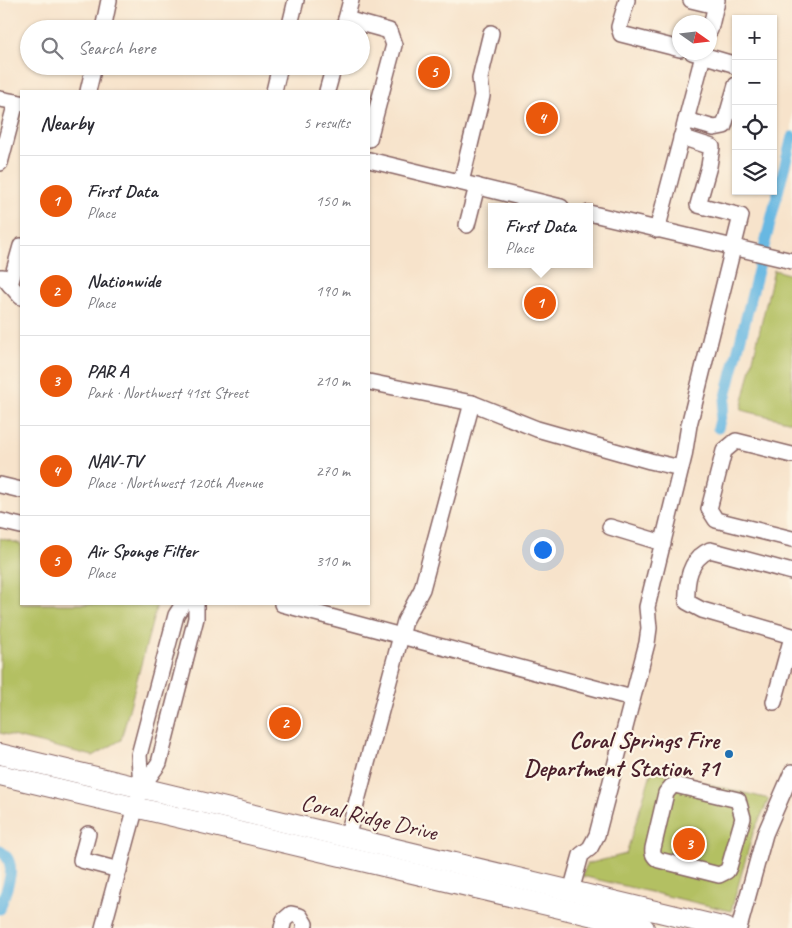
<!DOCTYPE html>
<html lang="en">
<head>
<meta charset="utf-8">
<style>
	:root { --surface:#fff; --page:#f7f7f7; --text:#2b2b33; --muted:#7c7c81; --line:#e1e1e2; --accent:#ea580c }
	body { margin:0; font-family:Caveat,sans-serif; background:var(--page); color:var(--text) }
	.controls { position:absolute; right:15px; top:15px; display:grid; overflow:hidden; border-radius:0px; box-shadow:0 1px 4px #0004 }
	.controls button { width:45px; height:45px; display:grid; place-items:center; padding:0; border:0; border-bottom:1px solid var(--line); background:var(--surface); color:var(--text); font:25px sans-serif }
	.compass { position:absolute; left:672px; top:15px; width:45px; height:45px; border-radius:50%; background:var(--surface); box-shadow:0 1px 4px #0004; rotate:104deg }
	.you { position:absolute; left:542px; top:549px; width:18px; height:18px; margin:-12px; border:4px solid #fff; border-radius:50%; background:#1a73e8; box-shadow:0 0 0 8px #1a73e833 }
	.badge { display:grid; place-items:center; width:32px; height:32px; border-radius:50%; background:var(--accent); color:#fff; font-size:16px; font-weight:700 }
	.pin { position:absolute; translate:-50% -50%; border:2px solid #fff; box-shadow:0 1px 5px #0006 }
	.popup { position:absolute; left:488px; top:203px; width:105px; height:65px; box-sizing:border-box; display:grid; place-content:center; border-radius:0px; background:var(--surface); filter:drop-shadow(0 1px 4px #0005); font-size:16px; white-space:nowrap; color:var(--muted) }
	.popup b { font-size:19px; color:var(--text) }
	.popup::after { content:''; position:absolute; left:50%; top:100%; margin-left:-10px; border:10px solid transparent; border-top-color:var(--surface) }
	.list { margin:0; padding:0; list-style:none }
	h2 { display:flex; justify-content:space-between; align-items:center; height:65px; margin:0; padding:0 20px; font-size:21px }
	h2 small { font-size:16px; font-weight:400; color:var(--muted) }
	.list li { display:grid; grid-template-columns:32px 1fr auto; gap:15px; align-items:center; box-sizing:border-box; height:90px; padding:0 20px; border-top:1px solid var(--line) }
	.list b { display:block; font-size:19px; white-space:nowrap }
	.list p { margin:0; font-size:16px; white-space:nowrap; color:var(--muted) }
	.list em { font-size:16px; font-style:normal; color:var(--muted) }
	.icon { flex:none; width:28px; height:28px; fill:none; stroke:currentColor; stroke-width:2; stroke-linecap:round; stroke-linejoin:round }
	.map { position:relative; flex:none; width:792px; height:928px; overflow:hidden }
	.search { position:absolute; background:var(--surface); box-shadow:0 1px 4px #0004; left:20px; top:20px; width:350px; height:55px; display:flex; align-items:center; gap:12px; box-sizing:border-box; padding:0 18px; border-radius:28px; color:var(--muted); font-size:19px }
	.panel { position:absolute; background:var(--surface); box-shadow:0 1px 4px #0004; left:20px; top:90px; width:350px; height:515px; border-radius:0px }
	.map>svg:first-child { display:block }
	.green { fill:#b3c062; stroke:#7e7046 }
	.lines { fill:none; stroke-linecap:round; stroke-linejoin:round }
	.canal { stroke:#67b8e2; stroke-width:11 }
	.minor-casing { stroke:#876463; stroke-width:18 }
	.major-casing { stroke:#876463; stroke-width:22 }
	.minor { stroke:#fff; stroke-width:15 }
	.major { stroke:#fff; stroke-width:20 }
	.poi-dot { fill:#1f6fb2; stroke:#fcf5e5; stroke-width:2 }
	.labels { text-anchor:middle; stroke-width:4.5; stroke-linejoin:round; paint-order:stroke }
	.poi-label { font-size:24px; font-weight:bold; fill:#4a1f2b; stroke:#fcf5e5; text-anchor:end }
	.street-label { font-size:24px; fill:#4a1f2b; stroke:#fcf5e5 }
</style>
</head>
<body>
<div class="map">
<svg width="792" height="928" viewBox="0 0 792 928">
	<rect width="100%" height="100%" fill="#fcf5e5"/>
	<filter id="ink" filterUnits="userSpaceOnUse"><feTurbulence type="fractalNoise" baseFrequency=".02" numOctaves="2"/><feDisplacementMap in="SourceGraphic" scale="10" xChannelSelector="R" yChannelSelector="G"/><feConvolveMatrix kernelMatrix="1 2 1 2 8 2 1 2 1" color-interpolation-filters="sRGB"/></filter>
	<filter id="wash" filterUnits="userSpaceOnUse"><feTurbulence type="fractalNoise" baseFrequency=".0096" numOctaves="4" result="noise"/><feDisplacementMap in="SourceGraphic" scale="20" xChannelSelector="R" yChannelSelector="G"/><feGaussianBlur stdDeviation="1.12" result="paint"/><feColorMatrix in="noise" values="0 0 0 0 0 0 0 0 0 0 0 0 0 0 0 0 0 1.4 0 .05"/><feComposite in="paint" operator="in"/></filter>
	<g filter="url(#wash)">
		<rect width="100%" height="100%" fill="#f7e3cb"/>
		<g class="green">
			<path d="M774,270L792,275V422L741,410Z"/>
			<path d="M0,538L21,544V604H157L121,740L93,756L0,733Z"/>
			<path d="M652,770L769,799L753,833L731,911L582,876L587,864L626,854Z"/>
		</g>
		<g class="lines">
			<g class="canal">
				<path d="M718,428L792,137"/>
				<path d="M0,851C21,864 5,890 0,909"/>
			</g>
		</g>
	</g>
	<g filter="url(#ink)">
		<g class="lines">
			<g class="minor-casing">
				<g id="minor">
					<path d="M627,0L619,27L621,34L680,49"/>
					<path d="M691,0L716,6"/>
					<path d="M346,19L389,31L394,45L369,139"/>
					<path d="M344,27L351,0"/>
					<path d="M103,29L109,0"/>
					<path d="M289,29L296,0"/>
					<path d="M710,30L717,0"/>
					<path d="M692,52L733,64L736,67"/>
					<path d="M88,91L94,66"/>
					<path d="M274,91L280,66"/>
					<path d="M327,91L334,66"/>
					<path d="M0,99L21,103"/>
					<path d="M686,120L714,128L724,126L736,85"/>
					<path d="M369,160L561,207"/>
					<path d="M0,163L16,102"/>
					<path d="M461,182L482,96L480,78L491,33"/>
					<path d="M589,213L792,261"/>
					<path d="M467,225L477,186"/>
					<path d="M657,230L704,52"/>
					<path d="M0,277H3L21,297"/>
					<path d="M10,285L21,246"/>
					<path d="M369,382L472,403L537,429L650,461L681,468"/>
					<path d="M792,455L736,441L724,451L709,509L716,520L792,539"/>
					<path d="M0,485L21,490"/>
					<path d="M0,521L21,526"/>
					<path d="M610,527L663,543"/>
					<path d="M282,604L632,698"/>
					<path d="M792,636L702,610L687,602C686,581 689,559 710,550L792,572"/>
					<path d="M774,702L792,637"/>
					<path d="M675,785L738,800L743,818L729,867L727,871L719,875L659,860C654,857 652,854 653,848L666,793L671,787Z"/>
					<path d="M141,788L159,763L196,618V604"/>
					<path d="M88,834L81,860L119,870"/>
					<path d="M347,838L405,621L422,589L472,403"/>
					<path d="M571,891L581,855L590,848L597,835L647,643L649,628L647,607L684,456L689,425L741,216L698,205L709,166L712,147L681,137"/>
					<path d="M103,928L141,788L139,755L176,615L183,604"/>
					<path d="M282,928L284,920L291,914L300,916L305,924L304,928"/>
					<path d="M739,928L765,834L792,772"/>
				</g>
			</g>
			<g class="major-casing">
				<g id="major">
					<path d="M0,754L726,928"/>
					<path d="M0,775L644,928"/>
				</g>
			</g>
			<use href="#minor" class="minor"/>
			<use href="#major" class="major"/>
		</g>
	</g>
	<circle class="poi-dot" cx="729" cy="754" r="5"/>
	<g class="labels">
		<g class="poi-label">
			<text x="719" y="748">Coral Springs Fire<tspan x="719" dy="28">Department Station 71</tspan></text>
		</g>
		<g class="street-label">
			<text transform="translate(369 817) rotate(13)" y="8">Coral Ridge Drive</text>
		</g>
	</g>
</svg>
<div class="controls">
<button>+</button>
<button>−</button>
<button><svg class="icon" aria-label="locate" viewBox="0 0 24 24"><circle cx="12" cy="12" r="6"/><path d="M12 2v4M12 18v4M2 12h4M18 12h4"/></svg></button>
<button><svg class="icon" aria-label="layers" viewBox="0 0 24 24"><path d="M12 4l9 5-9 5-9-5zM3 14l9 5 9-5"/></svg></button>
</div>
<svg class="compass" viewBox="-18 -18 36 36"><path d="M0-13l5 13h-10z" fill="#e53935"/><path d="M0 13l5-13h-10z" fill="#7c7c81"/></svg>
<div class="you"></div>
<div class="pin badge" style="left:540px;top:303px">1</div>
<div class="popup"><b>First Data</b>Place</div>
<div class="pin badge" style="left:285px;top:723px">2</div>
<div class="pin badge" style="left:689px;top:844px">3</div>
<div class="pin badge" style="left:542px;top:118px">4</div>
<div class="pin badge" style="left:434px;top:72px">5</div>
<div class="search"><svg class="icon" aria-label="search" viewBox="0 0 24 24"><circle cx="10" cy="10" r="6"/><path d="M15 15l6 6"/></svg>Search here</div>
<section class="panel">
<h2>Nearby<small>5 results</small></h2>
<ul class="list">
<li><span class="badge">1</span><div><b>First Data</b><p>Place</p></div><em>150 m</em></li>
<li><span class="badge">2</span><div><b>Nationwide</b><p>Place</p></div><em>190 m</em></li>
<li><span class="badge">3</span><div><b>PAR A</b><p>Park · Northwest 41st Street</p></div><em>210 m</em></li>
<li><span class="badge">4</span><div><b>NAV-TV</b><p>Place · Northwest 120th Avenue</p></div><em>270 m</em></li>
<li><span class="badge">5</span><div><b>Air Sponge Filter</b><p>Place</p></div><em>310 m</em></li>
</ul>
</section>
</div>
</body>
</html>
